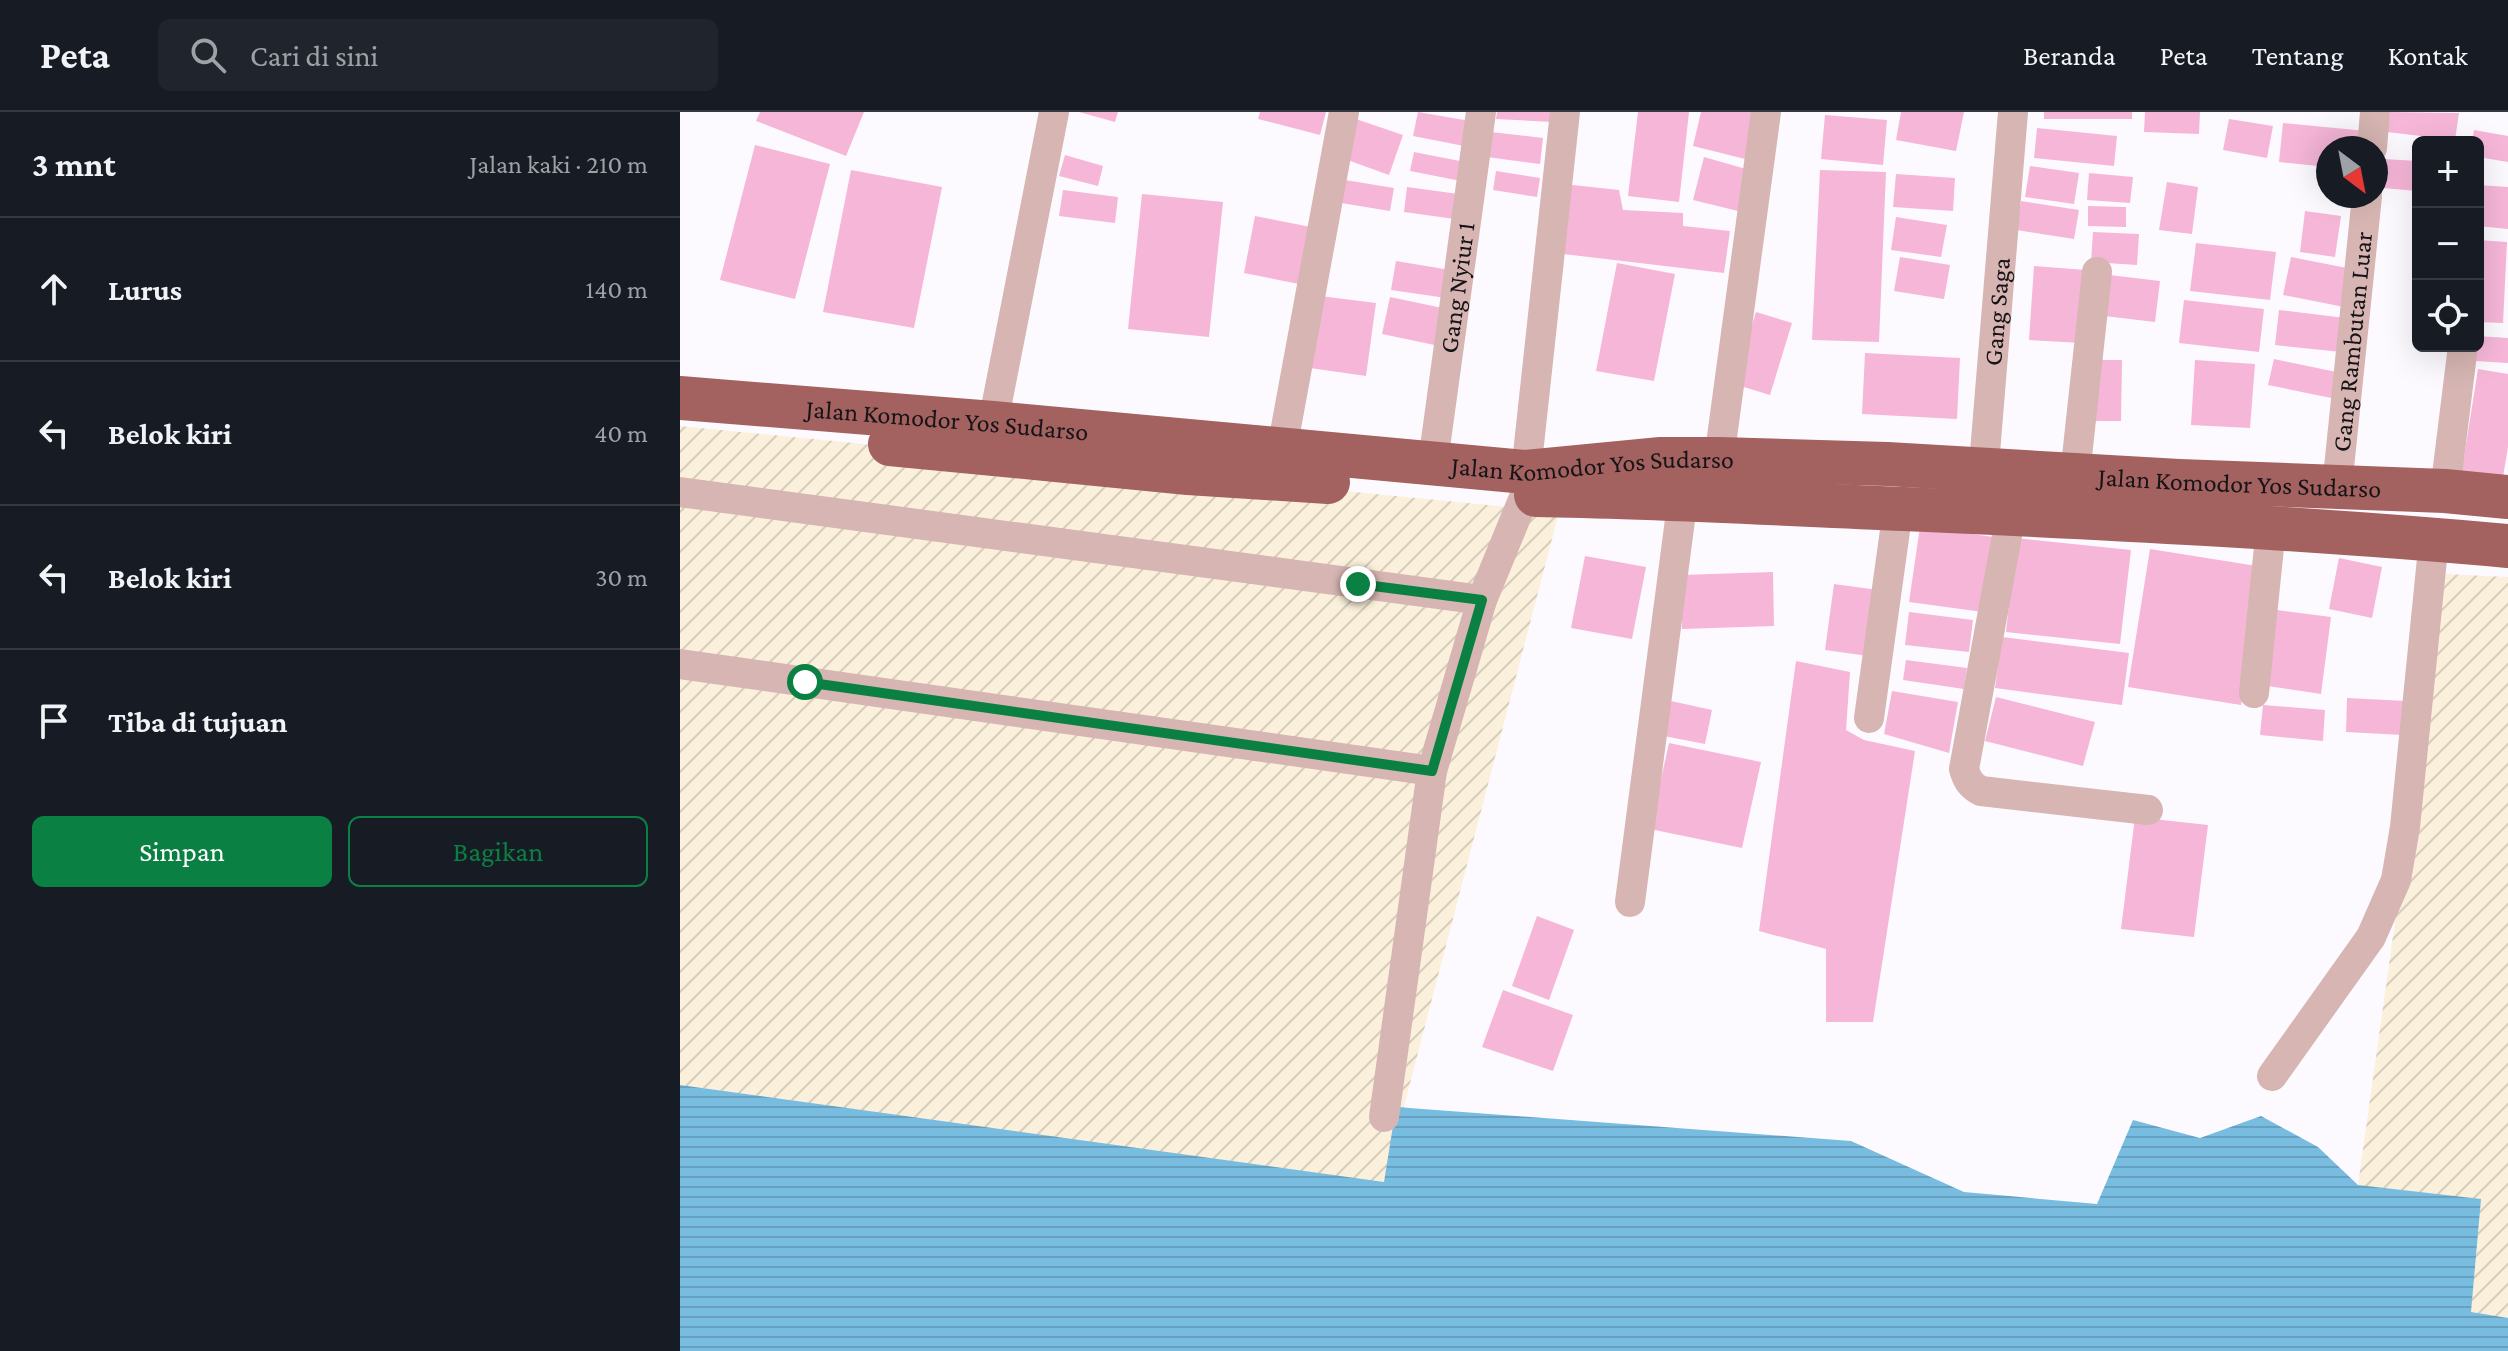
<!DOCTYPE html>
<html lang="id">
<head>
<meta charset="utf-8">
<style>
	:root { --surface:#171b24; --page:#20242c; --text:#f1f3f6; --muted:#9ea1a6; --line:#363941; --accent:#0b8043 }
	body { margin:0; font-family:"Crimson Pro",serif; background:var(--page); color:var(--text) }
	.controls { position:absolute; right:24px; top:24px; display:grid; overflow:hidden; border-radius:12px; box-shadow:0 8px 32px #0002 }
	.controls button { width:72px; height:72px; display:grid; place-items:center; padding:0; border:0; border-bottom:2px solid var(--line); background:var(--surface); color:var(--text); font:40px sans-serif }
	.compass { position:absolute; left:1636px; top:24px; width:72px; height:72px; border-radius:50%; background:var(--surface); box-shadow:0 8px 32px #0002; rotate:148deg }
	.stop { position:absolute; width:24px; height:24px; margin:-18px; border:6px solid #0b8043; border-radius:50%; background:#fff }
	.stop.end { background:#0b8043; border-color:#fff; box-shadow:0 2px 8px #0008 }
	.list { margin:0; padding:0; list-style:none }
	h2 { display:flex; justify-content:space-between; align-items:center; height:104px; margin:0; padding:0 32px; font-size:34px }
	h2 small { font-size:26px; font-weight:400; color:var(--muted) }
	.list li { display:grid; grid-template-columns:52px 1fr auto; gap:24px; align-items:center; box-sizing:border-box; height:144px; padding:0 32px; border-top:2px solid var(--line) }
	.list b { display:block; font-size:30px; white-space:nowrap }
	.list em { font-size:26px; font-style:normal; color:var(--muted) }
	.actions { display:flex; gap:16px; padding:24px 32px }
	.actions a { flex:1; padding:18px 0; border:2px solid var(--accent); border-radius:12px; text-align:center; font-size:28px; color:var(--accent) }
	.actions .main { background:var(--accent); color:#fff }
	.icon { flex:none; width:44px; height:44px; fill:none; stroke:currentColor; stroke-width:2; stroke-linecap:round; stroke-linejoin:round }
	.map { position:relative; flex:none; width:1828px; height:1239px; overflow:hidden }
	header { display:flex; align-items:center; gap:48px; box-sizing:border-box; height:112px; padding:0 40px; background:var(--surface); border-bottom:2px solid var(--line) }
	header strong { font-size:38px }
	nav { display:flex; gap:44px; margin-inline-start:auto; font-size:28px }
	.search { width:560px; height:72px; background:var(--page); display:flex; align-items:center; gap:20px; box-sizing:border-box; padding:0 28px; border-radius:12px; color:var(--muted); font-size:30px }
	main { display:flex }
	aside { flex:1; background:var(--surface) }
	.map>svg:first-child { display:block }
	.industrial { fill:url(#industrial-furrows) }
	.water { fill:url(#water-rules) }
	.building { fill:#f6b6d8 }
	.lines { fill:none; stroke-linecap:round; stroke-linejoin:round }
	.minor { stroke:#d6b5b2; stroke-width:30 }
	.highway { stroke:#a3625f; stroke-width:44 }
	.route { stroke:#0b8043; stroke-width:10 }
	.labels { text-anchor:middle; stroke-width:7; stroke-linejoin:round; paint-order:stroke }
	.street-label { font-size:26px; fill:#171418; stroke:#fff }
</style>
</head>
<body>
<header>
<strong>Peta</strong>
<div class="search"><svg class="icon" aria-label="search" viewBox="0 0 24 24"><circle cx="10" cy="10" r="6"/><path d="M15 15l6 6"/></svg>Cari di sini</div>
<nav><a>Beranda</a><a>Peta</a><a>Tentang</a><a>Kontak</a></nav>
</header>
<main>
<aside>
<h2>3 mnt<small>Jalan kaki · 210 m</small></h2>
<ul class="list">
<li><svg class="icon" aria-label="ahead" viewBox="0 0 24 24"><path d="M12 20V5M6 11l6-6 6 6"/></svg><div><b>Lurus</b></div><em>140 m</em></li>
<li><svg class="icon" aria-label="left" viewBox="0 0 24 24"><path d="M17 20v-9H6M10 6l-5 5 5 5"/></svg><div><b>Belok kiri</b></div><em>40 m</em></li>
<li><svg class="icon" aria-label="left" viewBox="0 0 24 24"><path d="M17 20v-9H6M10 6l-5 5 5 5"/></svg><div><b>Belok kiri</b></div><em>30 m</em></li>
<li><svg class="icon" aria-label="arrive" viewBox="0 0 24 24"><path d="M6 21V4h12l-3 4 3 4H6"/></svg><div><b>Tiba di tujuan</b></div></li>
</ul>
<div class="actions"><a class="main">Simpan</a><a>Bagikan</a></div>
</aside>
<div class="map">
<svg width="1828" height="1239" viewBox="0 0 1828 1239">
	<defs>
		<pattern id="industrial-furrows" width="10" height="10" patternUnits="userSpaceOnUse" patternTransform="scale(2)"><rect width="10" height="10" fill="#fbf0db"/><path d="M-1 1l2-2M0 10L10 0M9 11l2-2" fill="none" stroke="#d6cdbb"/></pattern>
		<pattern id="water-rules" width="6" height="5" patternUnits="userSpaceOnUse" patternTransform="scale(2)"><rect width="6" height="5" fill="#78bcdf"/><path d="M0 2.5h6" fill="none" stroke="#67a1bf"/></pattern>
	</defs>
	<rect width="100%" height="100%" fill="#fdfaff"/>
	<g class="industrial">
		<path d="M0,314L879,400L704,1071L0,973Z"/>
		<path d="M1764,462L1828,465V1206L1791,1201L1678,1073Z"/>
	</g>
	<path class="water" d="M0,973L704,1070L716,995L1171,1029L1284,1080L1417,1092L1453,1008L1520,1026L1581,1004L1638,1035L1678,1073L1801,1087L1791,1200L1828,1206V1239H0Z"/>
	<g class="building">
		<path d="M80,0H184L166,44L76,9Z"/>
		<path d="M399,0H438L435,10Z"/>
		<path d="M580,0H646L640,23L578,7Z"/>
		<path d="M738,0L790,9L784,34L733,24Z"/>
		<path d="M817,0H872V10L816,7Z"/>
		<path d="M958,0H1009L999,90L948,84Z"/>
		<path d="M1021,0H1077L1065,47L1013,34Z"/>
		<path d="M1221,0H1284L1276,39L1216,28Z"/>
		<rect x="1364" y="0" width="88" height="7"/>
		<path d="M1465,0H1520L1519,22L1464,20Z"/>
		<path d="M1710,0L1779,1L1775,28L1707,20Z"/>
		<path d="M1145,3L1207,8L1203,53L1141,47Z"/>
		<path d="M673,6L723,23L709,63L659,45Z"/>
		<path d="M1549,7L1593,14L1587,46L1543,38Z"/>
		<path d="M1603,11L1686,19L1684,36H1648V55L1599,50Z"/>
		<path d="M1357,16L1437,24L1434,54L1354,46Z"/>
		<path d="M1794,18L1828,24V50L1798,45V30H1792Z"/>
		<path d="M811,20L863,26L860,52L807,45Z"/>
		<path d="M75,33L150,52L115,187L40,168Z"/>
		<path d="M734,40L785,50L781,69L730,59Z"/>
		<path d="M385,43L423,54L418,74L379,64Z"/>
		<path d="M1024,45L1073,59L1062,100L1013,88Z"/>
		<path d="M1704,47L1738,49V79L1702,76Z"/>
		<path d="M1350,54L1399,61L1394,92L1345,85Z"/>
		<path d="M171,58L262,75L234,216L143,200Z"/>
		<path d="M1140,58L1206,60L1199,230L1132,228Z"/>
		<path d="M816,59L860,66L857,85L813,78Z"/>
		<path d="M1409,61L1453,65L1450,91L1407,88Z"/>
		<path d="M1216,62L1275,66L1273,99L1213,95Z"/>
		<path d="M653,66L714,76L710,99L649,89Z"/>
		<path d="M1487,70L1518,75L1512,122L1479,118Z"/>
		<path d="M883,72L939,78L943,98L1003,101V114L1050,119L1044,161L875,141Z"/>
		<path d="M1798,73L1828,75V117L1798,114Z"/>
		<path d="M727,75L786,83L782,108L724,100Z"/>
		<path d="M383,78L438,85L435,111L379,104Z"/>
		<path d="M462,82L543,90L529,225L448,217Z"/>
		<path d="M1341,89L1399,98L1394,127L1336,118Z"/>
		<path d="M1408,94L1446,95V115L1408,114Z"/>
		<path d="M1625,99L1661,104L1655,145L1620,140Z"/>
		<path d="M575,104L631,115L619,172L564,161Z"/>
		<path d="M1216,105L1267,113L1261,145L1211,138Z"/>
		<path d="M1413,120L1459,122L1457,153L1411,150Z"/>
		<path d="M1798,128L1827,130L1823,211L1798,210Z"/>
		<path d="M1516,131L1596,140L1590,188L1510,179Z"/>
		<path d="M1220,145L1270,153L1264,187L1214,179Z"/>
		<path d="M1611,145L1672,157L1664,195L1603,183Z"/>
		<path d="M716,149L770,158L766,186L711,178Z"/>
		<path d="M937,151L995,162L974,269L916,259Z"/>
		<path d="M1354,154L1406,158L1401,231L1349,228Z"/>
		<path d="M1421,162L1480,169L1475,210L1416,203Z"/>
		<path d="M640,184L696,191L686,264L630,256Z"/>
		<path d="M710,185L772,198L764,235L702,222Z"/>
		<path d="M1504,188L1584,197L1579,240L1499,231Z"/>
		<path d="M1599,198L1665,206L1661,240L1595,233Z"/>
		<path d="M1076,200L1112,211L1090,283L1054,272Z"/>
		<path d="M1798,224L1828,226V251L1795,249Z"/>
		<path d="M1185,241L1280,246L1277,307L1182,302Z"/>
		<path d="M1594,247L1661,261L1656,287L1588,273Z"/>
		<path d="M1411,248H1442L1441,309H1410Z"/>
		<path d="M1515,248L1575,252L1570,316L1511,313Z"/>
		<path d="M1798,257L1828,262V335L1822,371L1781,364Z"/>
		<path d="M1240,415L1314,425L1303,500L1229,490Z"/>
		<path d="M1336,426L1451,438L1440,532L1326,520Z"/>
		<path d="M1470,437L1583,455L1561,593L1448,575Z"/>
		<path d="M905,444L966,455L952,527L891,516Z"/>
		<path d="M1659,446L1702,455L1692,506L1649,497Z"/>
		<path d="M1093,460L1094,514L1002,517L1001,463Z"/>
		<path d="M1154,472L1198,478L1188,544L1145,538Z"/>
		<path d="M1597,498L1651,505L1641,582L1587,574Z"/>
		<path d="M1229,500L1293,508L1289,540L1225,533Z"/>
		<path d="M1322,525L1449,541L1442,593L1315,576Z"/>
		<path d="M1226,548L1287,556L1284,577L1223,568Z"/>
		<path d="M1116,549L1170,560L1166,618L1184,628L1235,639L1193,910H1146V837L1079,819Z"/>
		<path d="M1212,579L1278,590L1269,641L1204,622Z"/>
		<path d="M1316,585L1415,610L1403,654L1305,629Z"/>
		<path d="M1667,586L1726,589L1723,623L1666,620Z"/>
		<path d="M991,589L1032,598L1025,632L984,624Z"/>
		<path d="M1583,593L1645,598L1643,629L1580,623Z"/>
		<path d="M989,631L1081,650L1062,736L970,717Z"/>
		<path d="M1455,705L1528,713L1514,825L1441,817Z"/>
		<path d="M857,804L894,818L869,888L832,874Z"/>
		<path d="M823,878L893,903L873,959L802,935Z"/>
	</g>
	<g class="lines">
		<g class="minor">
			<path d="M1692,36L1695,0"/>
			<path d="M313,311L374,0"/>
			<path d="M602,337L664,0"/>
			<path d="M1039,347L1086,0"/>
			<path id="s1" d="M753,350L801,0"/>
			<path d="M846,360L885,0"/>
			<path d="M1395,363L1417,160"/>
			<path id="s2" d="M1657,375L1687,84"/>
			<path id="s3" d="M1302,377L1333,0"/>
			<path d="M1765,379L1783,234"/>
			<path d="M0,380L802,488"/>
			<path d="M1331,402L1284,657C1287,668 1291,674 1301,679L1468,698"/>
			<path d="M0,552L752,659"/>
			<path d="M1574,581L1591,416"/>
			<path d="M1189,606L1218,397"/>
			<path d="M950,790L1003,385"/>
			<path d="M1592,964L1691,825L1716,768L1725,715L1754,427"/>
			<path d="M704,1005L752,659L802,488L845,383"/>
		</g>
		<g class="highway">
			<path id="s4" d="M0,286L313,311L846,360L981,347H1039L1207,352L1499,369L1765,379L1828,385"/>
			<path d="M210,332L508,361L648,370"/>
			<path d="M856,383C979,385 1102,392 1224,397C1426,406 1627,416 1828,434"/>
		</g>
	</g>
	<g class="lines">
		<path class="route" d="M125,570L752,659L802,488L678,472"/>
	</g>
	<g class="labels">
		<g class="street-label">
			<text dy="9" stroke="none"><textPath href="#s1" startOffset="176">Gang Nyiur 1</textPath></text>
			<text dy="9" stroke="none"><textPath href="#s3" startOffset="178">Gang Saga</textPath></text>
			<text dy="9" stroke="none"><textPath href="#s2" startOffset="146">Gang Rambutan Luar</textPath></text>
			<text dy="9" stroke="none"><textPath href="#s4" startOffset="268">Jalan Komodor Yos Sudarso</textPath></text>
			<text dy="9" stroke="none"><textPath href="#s4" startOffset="916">Jalan Komodor Yos Sudarso</textPath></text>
			<text dy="9" stroke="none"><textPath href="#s4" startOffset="1564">Jalan Komodor Yos Sudarso</textPath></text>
		</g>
	</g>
</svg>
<div class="controls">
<button>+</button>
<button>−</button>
<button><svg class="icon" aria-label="locate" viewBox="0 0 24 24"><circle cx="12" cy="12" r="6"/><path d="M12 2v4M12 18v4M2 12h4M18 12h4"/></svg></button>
</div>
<svg class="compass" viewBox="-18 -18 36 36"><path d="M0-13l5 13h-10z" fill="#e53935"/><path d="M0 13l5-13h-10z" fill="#9ea1a6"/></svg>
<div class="stop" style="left:125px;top:570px"></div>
<div class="stop end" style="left:678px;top:472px"></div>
</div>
</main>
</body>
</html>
